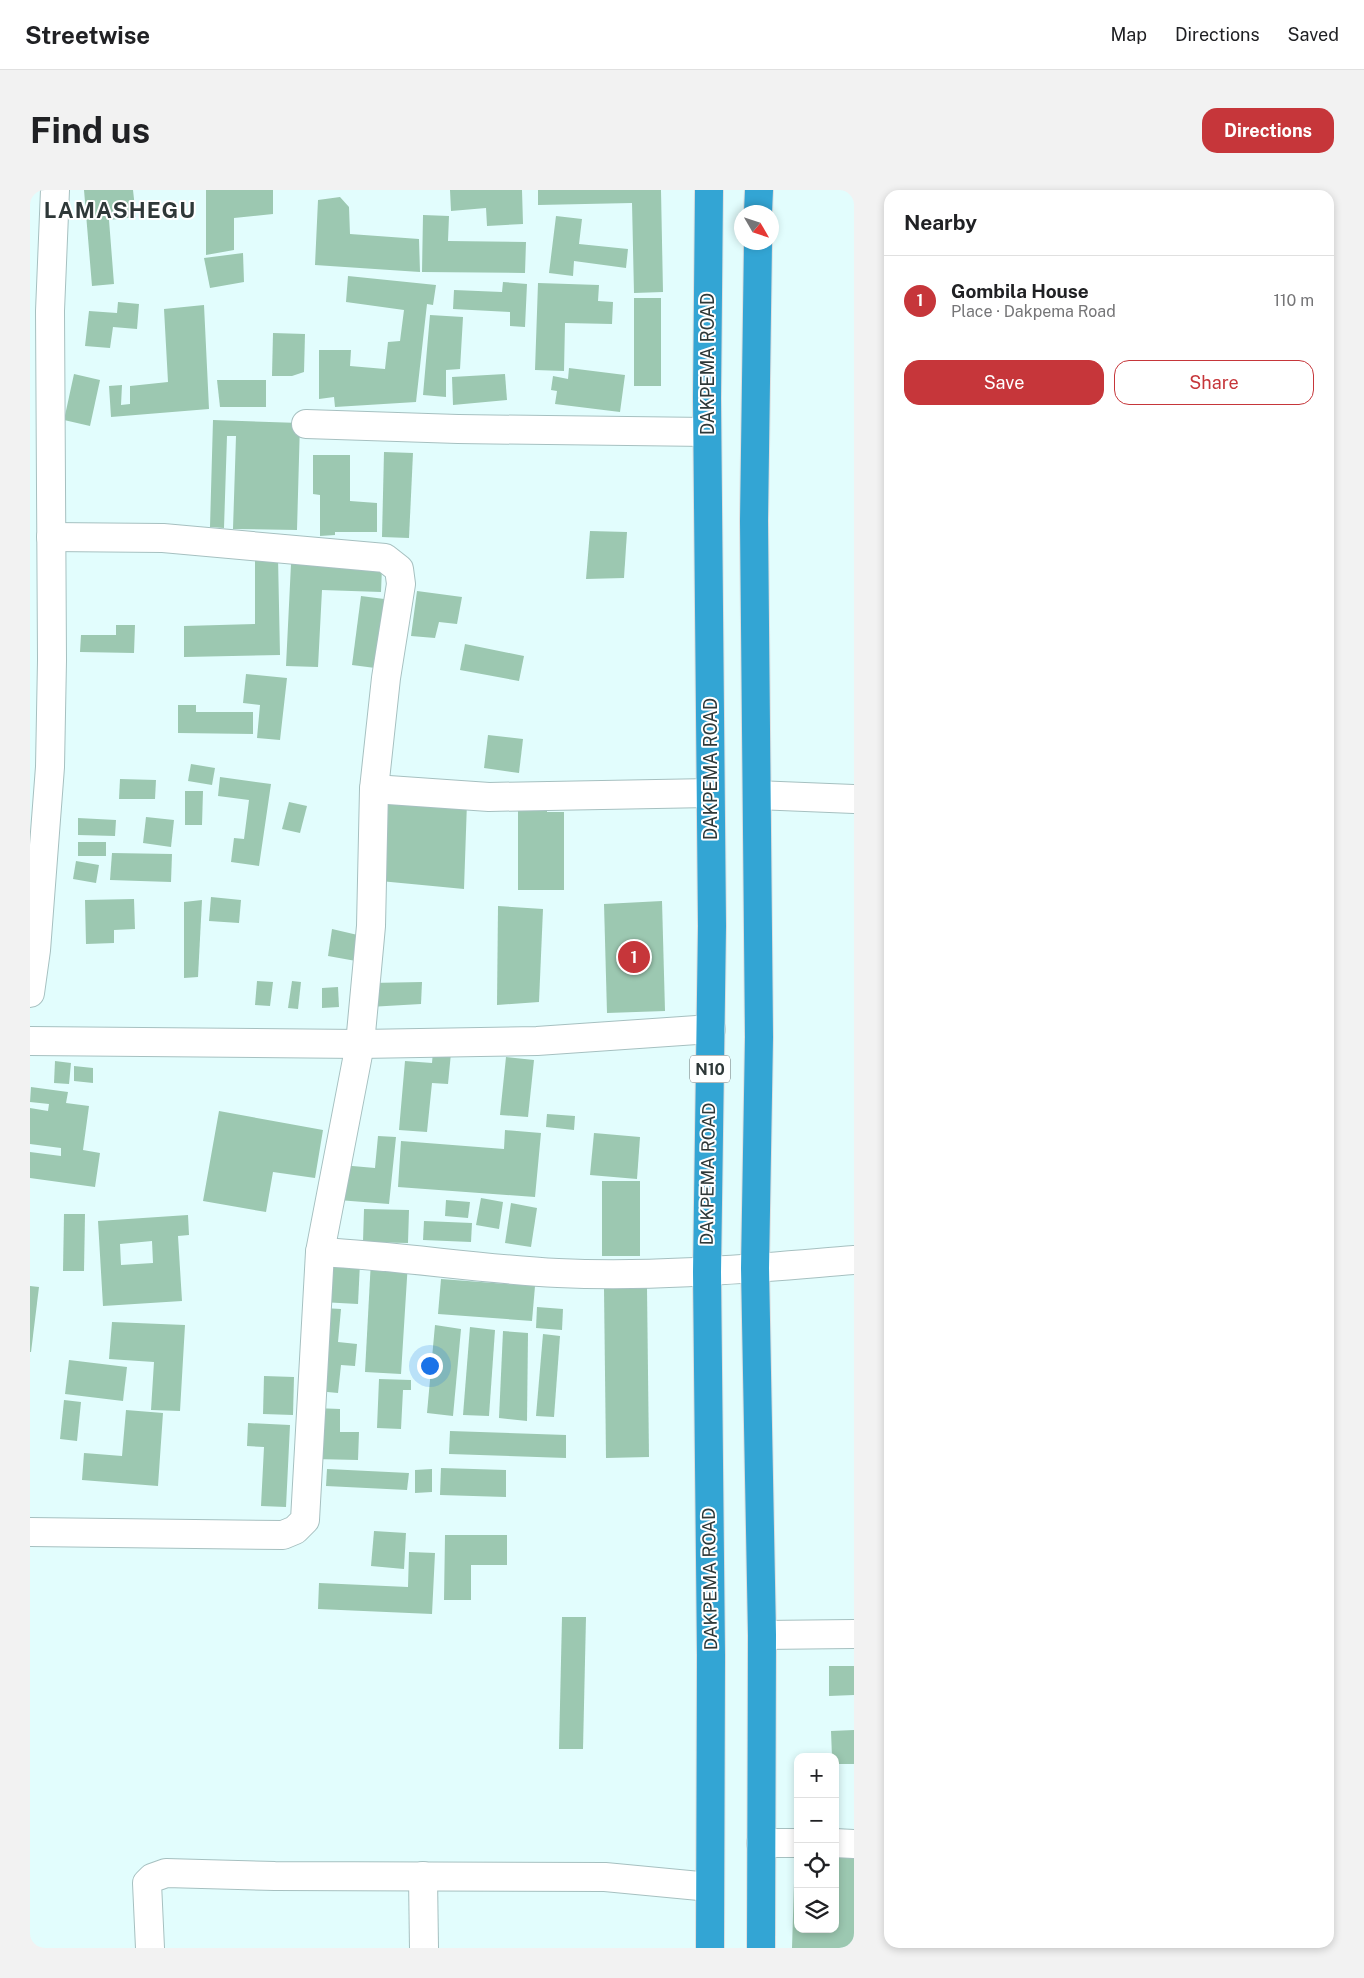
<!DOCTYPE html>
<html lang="en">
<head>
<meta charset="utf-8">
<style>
	:root { --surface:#fff; --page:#f2f2f2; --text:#202124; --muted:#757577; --line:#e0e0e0; --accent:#c6363a }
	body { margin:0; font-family:"Public Sans",sans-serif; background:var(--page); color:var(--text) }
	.controls { position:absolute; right:15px; bottom:15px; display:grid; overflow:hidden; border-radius:10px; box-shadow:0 2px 8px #0003 }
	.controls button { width:45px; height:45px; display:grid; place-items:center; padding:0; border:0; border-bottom:1px solid var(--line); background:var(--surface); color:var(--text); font:25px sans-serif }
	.compass { position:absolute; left:704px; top:15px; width:45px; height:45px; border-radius:50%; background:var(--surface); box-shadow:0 2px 8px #0003; rotate:129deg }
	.you { position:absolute; left:399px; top:1175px; width:18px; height:18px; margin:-12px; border:4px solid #fff; border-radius:50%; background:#1a73e8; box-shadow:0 0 0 8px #1a73e833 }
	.badge { display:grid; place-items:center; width:32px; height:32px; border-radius:50%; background:var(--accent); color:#fff; font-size:16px; font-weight:700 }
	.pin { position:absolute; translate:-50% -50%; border:2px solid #fff; box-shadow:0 1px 5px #0006 }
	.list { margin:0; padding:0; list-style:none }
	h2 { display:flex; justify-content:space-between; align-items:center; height:65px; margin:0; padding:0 20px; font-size:21px }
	h2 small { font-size:16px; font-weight:400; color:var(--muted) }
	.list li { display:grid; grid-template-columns:32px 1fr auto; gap:15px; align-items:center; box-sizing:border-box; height:90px; padding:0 20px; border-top:1px solid var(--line) }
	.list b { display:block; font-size:19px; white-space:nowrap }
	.list p { margin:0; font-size:16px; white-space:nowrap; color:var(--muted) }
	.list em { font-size:16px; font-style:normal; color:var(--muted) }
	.actions { display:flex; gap:10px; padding:15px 20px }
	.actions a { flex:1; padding:11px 0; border:1px solid var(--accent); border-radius:15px; text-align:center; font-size:18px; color:var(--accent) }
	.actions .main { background:var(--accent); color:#fff }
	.icon { flex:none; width:28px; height:28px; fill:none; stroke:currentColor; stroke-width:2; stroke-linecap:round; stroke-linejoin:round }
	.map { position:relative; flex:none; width:824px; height:1758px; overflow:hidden; border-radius:15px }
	header { display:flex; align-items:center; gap:30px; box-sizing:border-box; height:70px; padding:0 25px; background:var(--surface); border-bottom:1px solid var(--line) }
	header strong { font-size:24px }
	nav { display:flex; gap:28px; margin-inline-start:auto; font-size:18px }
	.intro { display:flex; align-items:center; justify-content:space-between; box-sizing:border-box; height:120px; padding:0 30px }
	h1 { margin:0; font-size:35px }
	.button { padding:12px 22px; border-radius:15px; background:var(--accent); color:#fff; font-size:18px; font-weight:700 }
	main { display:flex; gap:30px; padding:0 30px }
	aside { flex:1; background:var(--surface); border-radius:15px; box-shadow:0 2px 8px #0003 }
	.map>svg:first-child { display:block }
	.building { fill:#9cc8b1; fill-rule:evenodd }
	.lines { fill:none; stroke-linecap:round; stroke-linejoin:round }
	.minor-casing { stroke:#a6c0c0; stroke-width:30 }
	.highway-casing { stroke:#dedfdf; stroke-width:30 }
	.minor { stroke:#fff; stroke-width:28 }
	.highway { stroke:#33a5d4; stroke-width:28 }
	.labels { text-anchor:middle; stroke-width:4; stroke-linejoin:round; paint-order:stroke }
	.shield { fill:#fff; stroke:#6d7474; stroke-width:1 }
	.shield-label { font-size:16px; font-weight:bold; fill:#2e3838 }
	.street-label { font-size:18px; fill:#2e3838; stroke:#fff }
	.district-label { font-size:22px; font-weight:bold; letter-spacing:1px; fill:#2e3838; stroke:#fff }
</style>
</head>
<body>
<header>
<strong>Streetwise</strong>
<nav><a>Map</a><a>Directions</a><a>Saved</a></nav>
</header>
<div class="intro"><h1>Find us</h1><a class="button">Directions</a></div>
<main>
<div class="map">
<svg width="824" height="1758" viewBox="0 0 824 1758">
	<rect width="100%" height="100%" fill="#e2fdfd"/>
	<g class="building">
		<path d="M54,0H103L106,27L79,30L84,94L62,96Z"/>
		<path d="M176,0H243V24L204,28V60L176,65Z"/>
		<path d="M420,0H492L493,34L457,36L456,18L421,21Z"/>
		<path d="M508,0H631L633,102L604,103L602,13L508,15Z"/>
		<path d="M310,7L319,17L320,44L389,49L390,82L285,75L288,10Z"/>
		<path d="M393,25L419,26L418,51L496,52L495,83L392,82Z"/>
		<path d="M526,26L552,29L549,54L598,59L596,78L544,71L543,86L519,83Z"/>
		<path d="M213,63L214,92L180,98L174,68Z"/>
		<path d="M318,86L406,95L403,115L397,114L386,212L305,217L304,207L289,209V160H321L320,176L355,179L358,152L370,151L374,120L316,112Z"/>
		<path d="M473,92L497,94L495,137L480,136V122L423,119L424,100L472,102Z"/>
		<path d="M508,93L569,95L568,111L583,112L582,134L535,133L534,181L505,180Z"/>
		<rect x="604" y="108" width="27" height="88"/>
		<path d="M88,112L109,114L107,139L83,137L80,158L55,156L59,121L87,123Z"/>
		<path d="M174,115L179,219L81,227L79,196L92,195L91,215L100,214V196L138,192L134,119Z"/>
		<path d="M400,125L433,127L430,179L416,180V207L393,205Z"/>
		<path d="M243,143L275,144L274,182L262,186H242Z"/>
		<path d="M539,178L595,185L590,222L525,214L527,201L521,200L523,186L538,189Z"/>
		<path d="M44,184L70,190L60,236L34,230Z"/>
		<path d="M475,184L477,210L423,215L422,187Z"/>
		<path d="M187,190H236V217H190Z"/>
		<path d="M183,230L270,233L267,340L203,339L206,246H197L194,338L180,337Z"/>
		<path d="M354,262L383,263L379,348L352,347Z"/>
		<path d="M283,265H320V311L347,313V342H305V345L290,346V305L283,304Z"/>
		<path d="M560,341L597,342L594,388L556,389Z"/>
		<path d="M225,367H248L250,465L154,467V436L225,434Z"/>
		<path d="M261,374L352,377L351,402L292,400L288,477L256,476Z"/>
		<path d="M387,401L432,407L427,434L409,432L405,448L381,446Z"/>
		<path d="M331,406L362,410L353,479L322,475Z"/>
		<path d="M86,435H105L104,463L50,462L51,445H86Z"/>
		<path d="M435,454L494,466L489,491L430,480Z"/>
		<path d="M216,484L257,488L250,550L227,548L230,515L213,513Z"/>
		<path d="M148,515H166V522H223V544L148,543Z"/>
		<path d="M458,545L493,549L489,583L454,578Z"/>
		<path d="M161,574L185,578L182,595L158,591Z"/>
		<path d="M190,587L241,594L229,676L201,672L204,648L214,649L219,610L188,606Z"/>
		<path d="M90,589L126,590L125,609H89Z"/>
		<path d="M155,601H173L172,635H155Z"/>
		<path d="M517,609V622H534V700H488V619Z"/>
		<path d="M354,610L437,612L434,699L350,691Z"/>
		<path d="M259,612L277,616L270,643L252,639Z"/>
		<path d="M116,627L144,630L141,657L113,653Z"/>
		<path d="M48,628L86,630L85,646L48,645Z"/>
		<rect x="48" y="652" width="28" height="14"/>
		<path d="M82,663L142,664L141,692L80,690Z"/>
		<path d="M46,671L69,675L66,693L43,689Z"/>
		<path d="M181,707L211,710L209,733L179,731Z"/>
		<path d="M104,709L105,739L84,740V753L56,754L55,710Z"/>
		<path d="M172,710L168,787L154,788V712Z"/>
		<path d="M632,711L635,821L577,823L574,714Z"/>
		<path d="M468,716L513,719L509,812L467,815Z"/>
		<path d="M302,739L332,746L326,771L298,766Z"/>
		<path d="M227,791L243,792L240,816L225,815Z"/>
		<path d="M262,791L271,792L268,819L258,818Z"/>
		<path d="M392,792L391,814L339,817L340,793Z"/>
		<path d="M308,797L309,817L292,818V798Z"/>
		<path d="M403,861L421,863L418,894L402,893L397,942L369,940L375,871L402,873Z"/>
		<path d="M476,867L504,870L498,927L470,925Z"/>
		<path d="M25,871L41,873L39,894L24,893Z"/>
		<path d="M44,876L63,878V893L44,891Z"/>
		<path d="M1,897L38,902L36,913L59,916L53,960L70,963L65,997L0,988V962L31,966V958L0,954V918L18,921L19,914L0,912Z"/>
		<path d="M189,921L293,940L285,988L243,982L236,1022L173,1011Z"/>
		<path d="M517,924L545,926L544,940L516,937Z"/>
		<path d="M475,940L511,943L505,1007L368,997L371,951L474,959Z"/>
		<path d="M564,943L610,947L607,989L560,985Z"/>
		<path d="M348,946L366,947L359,1014L308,1010L311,975L345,978Z"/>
		<rect x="572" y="991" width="38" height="75"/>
		<path d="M451,1008L473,1012L469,1039L446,1035Z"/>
		<path d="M416,1010L440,1012L438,1028L415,1026Z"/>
		<path d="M481,1013L507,1018L501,1057L475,1053Z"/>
		<path d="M334,1019L379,1020L378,1053L333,1052Z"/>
		<path d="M34,1024H55L54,1081H33Z"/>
		<path d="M158,1025L159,1045L148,1046L152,1111L73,1116L68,1031ZM122,1051L123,1073L91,1075L90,1054Z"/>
		<path d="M394,1031L442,1033L441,1052L393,1050Z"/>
		<path d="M341,1070L378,1072L371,1184L335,1182Z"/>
		<path d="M294,1071L330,1073L328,1114L291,1112Z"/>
		<path d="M411,1089L505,1096L502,1131L408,1124Z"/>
		<path d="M0,1096L9,1097L1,1162H0Z"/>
		<path d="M617,1098L619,1267L576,1268L574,1099Z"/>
		<path d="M507,1117L533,1119L532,1140L506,1138Z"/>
		<path d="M293,1118L311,1119L308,1152L327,1154L325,1176L311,1175L308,1203L287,1201Z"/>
		<path d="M82,1132L155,1135L150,1221L121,1220L124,1172L79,1169Z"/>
		<path d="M405,1135L431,1139L423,1226L397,1223Z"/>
		<path d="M440,1137L465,1140L459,1226L433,1225Z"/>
		<path d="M473,1141L498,1143L497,1231L469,1228Z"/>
		<path d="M513,1144L530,1146L524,1227L506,1226Z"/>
		<path d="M39,1170L97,1177L93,1211L35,1204Z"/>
		<path d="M234,1186L264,1187L263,1225L233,1224Z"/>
		<path d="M349,1189L381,1190V1200H373L371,1239L347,1238Z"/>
		<path d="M34,1210L51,1212L47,1251L30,1249Z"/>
		<path d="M285,1218L310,1219V1242H329L328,1270L284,1269Z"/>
		<path d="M96,1220L133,1223L128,1296L52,1290L54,1263L92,1266Z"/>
		<path d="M218,1233L260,1235L256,1317L231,1316L234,1257L217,1256Z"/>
		<path d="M420,1241L536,1245V1268L419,1264Z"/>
		<path d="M411,1278L476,1280V1307L410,1305Z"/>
		<path d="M297,1279L379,1283L377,1300L296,1296Z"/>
		<path d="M402,1279V1302L385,1303V1280Z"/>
		<path d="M344,1341L376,1343L374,1379L341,1376Z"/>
		<path d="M415,1345H477V1375H441V1410H414Z"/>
		<path d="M379,1362L405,1363L402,1424L288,1419L289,1393L378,1397Z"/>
		<path d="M532,1427H556L553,1559H529Z"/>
		<path d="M799,1476H824V1505L799,1506Z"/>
		<path d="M824,1540V1574H805V1567H802L801,1541Z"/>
		<path d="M765,1660H768V1739H805V1661H824V1758H762Z"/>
	</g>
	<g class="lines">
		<g class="minor-casing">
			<g id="minor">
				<path d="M276,234L428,239L677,242"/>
				<path d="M344,599L459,607L680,603"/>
				<path d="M727,605L824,609"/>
				<path d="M0,803L6,760L20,577L22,470L20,121L25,0"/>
				<path d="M0,851L330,854L507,851L681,839"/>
				<path d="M290,1062C370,1066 449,1079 528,1083C627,1088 725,1078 824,1070"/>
				<path d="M0,1342L253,1345L265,1340L275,1330L290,1062L330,854L341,736L344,599L356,488L371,394L369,379L355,368L133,348L21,347"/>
				<path d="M732,1445L824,1444"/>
				<path d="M731,1653H768"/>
				<path d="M805,1653L824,1654"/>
				<path d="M393,1686L394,1758"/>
				<path d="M120,1758L117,1693L122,1688L136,1683L245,1686L575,1687L680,1697"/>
			</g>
		</g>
		<g class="highway-casing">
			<g id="highway">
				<path d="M679,0L677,208L682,736L677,1082L681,1465L680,1758"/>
				<path d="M728,22L729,0"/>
				<path d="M728,52L724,331L729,847L725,1078L732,1445L731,1758"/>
			</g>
		</g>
		<use href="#minor" class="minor"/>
		<use href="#highway" class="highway"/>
	</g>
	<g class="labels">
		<rect class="shield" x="660" y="865.5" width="40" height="27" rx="4"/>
		<g class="shield-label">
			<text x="680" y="885">N10</text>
		</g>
		<g class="street-label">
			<text transform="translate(678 174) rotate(-90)" y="6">DAKPEMA ROAD</text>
			<text transform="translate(681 579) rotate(-90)" y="6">DAKPEMA ROAD</text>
			<text transform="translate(678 984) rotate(-89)" y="6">DAKPEMA ROAD</text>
			<text transform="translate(680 1389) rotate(-91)" y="6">DAKPEMA ROAD</text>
		</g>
		<g class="district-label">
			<text x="90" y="28">LAMASHEGU</text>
		</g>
	</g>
</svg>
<div class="controls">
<button>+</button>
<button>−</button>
<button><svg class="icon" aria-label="locate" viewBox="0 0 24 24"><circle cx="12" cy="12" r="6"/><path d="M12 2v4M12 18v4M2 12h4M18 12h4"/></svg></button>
<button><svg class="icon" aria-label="layers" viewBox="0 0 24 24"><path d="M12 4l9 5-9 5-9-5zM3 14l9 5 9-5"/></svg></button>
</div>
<svg class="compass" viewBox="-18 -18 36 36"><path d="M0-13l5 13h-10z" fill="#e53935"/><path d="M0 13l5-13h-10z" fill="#757577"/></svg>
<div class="you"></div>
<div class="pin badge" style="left:604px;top:767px">1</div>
</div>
<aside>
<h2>Nearby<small></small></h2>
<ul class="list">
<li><span class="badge">1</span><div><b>Gombila House</b><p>Place · Dakpema Road</p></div><em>110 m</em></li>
</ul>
<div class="actions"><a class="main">Save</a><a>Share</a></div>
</aside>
</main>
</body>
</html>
